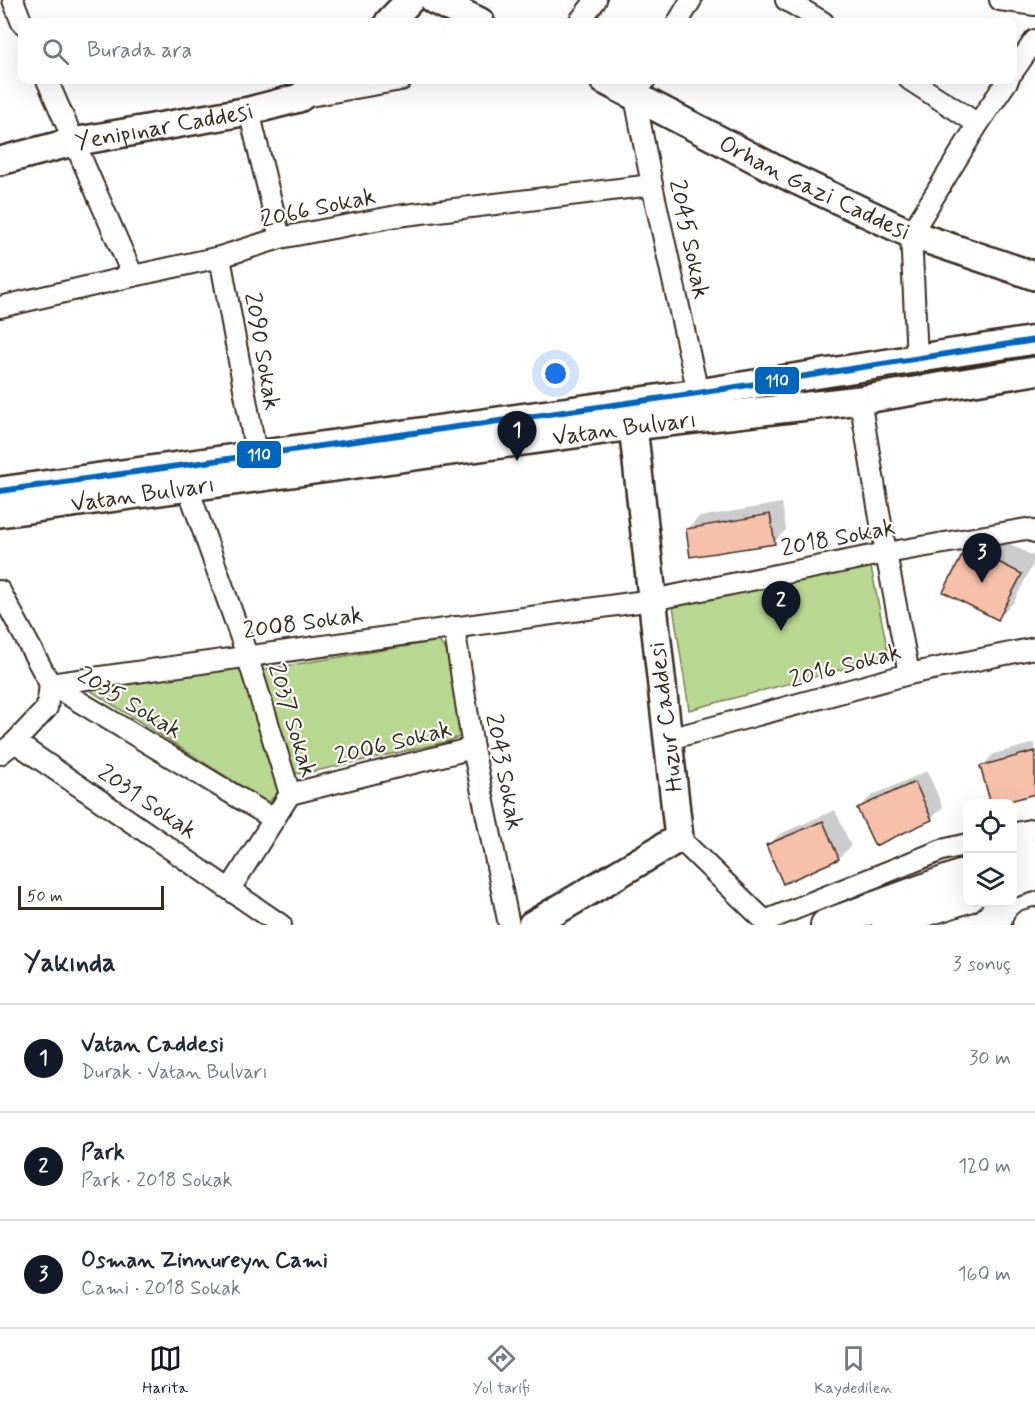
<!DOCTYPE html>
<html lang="tr">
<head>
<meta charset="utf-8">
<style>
	:root { --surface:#fff; --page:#f6f6f7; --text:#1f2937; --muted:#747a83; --line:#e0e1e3; --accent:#111827 }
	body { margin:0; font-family:Mynerve,sans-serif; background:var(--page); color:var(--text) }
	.controls { position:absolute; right:18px; bottom:18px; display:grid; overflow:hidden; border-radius:12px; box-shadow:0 6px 24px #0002 }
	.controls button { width:54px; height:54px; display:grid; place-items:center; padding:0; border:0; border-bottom:2px solid var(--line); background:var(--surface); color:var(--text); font:30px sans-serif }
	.scale { position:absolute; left:18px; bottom:15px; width:146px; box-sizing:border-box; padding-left:6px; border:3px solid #3b2a1e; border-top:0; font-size:16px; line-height:21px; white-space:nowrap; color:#3b2a1e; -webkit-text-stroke:4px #fff; paint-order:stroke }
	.you { position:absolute; left:556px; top:374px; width:21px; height:21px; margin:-15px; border:4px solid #fff; border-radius:50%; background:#1a73e8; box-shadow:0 0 0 9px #1a73e833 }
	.badge { display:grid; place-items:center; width:39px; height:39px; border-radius:50%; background:var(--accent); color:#fff; font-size:20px; font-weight:700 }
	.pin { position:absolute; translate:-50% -50px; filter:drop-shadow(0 2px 3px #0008) }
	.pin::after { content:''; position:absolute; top:32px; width:21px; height:18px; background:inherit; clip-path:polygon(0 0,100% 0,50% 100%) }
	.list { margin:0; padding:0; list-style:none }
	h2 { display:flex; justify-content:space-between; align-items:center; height:78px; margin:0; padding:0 24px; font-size:26px }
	h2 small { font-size:20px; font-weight:400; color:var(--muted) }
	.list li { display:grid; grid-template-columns:39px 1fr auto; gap:18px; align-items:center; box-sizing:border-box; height:108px; padding:0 24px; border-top:2px solid var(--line) }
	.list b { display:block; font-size:22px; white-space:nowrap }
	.list p { margin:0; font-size:20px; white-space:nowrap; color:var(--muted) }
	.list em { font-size:20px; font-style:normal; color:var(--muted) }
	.icon { flex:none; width:33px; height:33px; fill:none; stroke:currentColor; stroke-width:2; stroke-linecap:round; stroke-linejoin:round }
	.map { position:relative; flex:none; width:1035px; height:925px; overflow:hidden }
	.search { position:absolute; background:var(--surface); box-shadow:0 6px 24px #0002; left:18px; right:18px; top:18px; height:66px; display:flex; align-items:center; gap:15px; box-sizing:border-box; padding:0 21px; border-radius:12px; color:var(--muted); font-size:22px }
	.sheet { height:402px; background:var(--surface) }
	nav { display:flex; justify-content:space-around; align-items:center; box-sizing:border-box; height:84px; border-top:2px solid var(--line); background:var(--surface); font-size:16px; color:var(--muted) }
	nav a { display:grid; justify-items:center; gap:3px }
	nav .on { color:var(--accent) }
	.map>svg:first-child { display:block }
	.green { fill:#b8d790; stroke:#7a8057; stroke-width:1.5 }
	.shadow { fill:#0003 }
	.building { fill:#f7c0aa; stroke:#3b2a1e; stroke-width:1.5 }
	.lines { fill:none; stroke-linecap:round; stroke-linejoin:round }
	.street-casing { stroke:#3b2a1e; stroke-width:24 }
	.secondary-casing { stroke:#3b2a1e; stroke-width:32 }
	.primary-casing { stroke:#3b2a1e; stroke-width:34 }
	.street { stroke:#fff; stroke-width:20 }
	.secondary { stroke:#fff; stroke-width:27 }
	.primary { stroke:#fff; stroke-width:30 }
	.bus-1-casing { stroke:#fff; stroke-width:10 }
	.bus-1 { stroke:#0065bd; stroke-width:6 }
	.labels { text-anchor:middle; stroke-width:4.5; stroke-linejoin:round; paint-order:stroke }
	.street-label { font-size:24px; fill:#3b2a1e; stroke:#fff }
	.line-badge { stroke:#fff; stroke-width:2 }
	.badge-label { font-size:16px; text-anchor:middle; font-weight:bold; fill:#fff }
</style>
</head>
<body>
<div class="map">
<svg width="1035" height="925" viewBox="0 0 1035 925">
	<rect width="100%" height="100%" fill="#fff"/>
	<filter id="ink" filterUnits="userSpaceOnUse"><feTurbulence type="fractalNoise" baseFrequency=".0167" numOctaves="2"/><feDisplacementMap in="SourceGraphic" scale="12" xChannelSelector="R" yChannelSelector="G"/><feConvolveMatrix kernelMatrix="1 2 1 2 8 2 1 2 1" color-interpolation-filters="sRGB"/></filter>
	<g filter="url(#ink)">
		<g class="green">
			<path d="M870,562L889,657L689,710L673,606Z"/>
			<path d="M439,641L449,655L461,736L446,742L302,774L294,773L261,677L266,669Z"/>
			<path d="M233,666L242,671L280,790L268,803L86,688Z"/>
		</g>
		<g class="shadow">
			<path d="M782,503L786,530L774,542L687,529L699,517Z"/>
			<path d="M991,534L1035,557V560L1014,602L998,618L965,553L982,536Z"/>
			<path d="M1035,743V792L982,766L994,754Z"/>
			<path d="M927,771L943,807L931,819L859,808L871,796Z"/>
			<path d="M835,810L851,846L839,858L767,846L780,834Z"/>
		</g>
		<g class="building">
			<path d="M770,514L775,544L690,557L686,529Z"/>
			<path d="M975,550L1022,574L998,620L943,592L964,552Z"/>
			<path d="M1035,751V794L999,804H991L980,766Z"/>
			<path d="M915,782L932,820L875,846L857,808Z"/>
			<path d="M823,821L839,859L783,884L766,845Z"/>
		</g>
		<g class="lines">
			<g class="street-casing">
				<g id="street">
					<path d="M13,0L22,23"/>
					<path d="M786,0L823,22"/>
					<path d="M1000,0L1035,5"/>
					<path d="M579,22L596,0"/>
					<path d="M678,22L691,0"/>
					<path d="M1012,73L1035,40"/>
					<path d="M47,80L133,276"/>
					<path d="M645,80L635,97L652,185L698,393"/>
					<path d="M910,80L978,124"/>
					<path d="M304,97L401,80"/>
					<path d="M249,111L280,238"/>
					<path d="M220,257L256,454"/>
					<path d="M0,307L133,276L220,257L280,238L397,216L652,185"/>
					<path d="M917,358L911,234L978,124L1008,80"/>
					<path d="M860,400L886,553L909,674"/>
					<path d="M188,488L247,655L290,794L230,889"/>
					<path d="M0,591L50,684L274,819"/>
					<path d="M454,627L473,748L509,925"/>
					<path d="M50,684L652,600L886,553L1026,529L1035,532"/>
					<path d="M669,739L909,674L1035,648"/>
					<path d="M15,742L281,925"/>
					<path d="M0,754L15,742L47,708L50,684"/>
					<path d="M290,794L473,748"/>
					<path d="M1012,834L1035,829"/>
					<path d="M679,838L765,921L942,850L968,844"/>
				</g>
			</g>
			<g class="secondary-casing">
				<g id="secondary">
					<path d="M434,0L480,22"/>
					<path d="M389,22L410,0"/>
					<path id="s1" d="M604,80L792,178L911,234L1035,276"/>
					<path id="s2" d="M0,161L73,142L249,111L299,98L323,80"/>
					<path d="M0,491L698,393L1035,340"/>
					<path id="s3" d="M0,513L633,426L860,400L1035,371"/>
					<path d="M532,925L679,838C665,701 648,564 633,426"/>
				</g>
			</g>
			<g class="primary-casing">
				<g id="primary">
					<path d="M1012,858L1035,854"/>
					<path d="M1012,882L1035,875"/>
					<path d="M826,925L968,873"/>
					<path d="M887,925L907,917L968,897"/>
					<path d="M1028,925L1035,923"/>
				</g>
			</g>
			<use href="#street" class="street"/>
			<use href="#secondary" class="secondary"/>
			<use href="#primary" class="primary"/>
			<g class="bus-1-casing">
				<path id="bus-1" d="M0,491L698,393L1035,340"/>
			</g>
			<use href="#bus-1" class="bus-1"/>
		</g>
	</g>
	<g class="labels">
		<g class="street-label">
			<text dy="8" stroke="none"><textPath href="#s2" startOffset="168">Yenipınar Caddesi</textPath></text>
			<text dy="8" stroke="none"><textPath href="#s1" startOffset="237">Orhan Gazi Caddesi</textPath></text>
			<text transform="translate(318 207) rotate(-12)" y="8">2066 Sokak</text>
			<text transform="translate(690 239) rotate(78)" y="8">2045 Sokak</text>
			<text transform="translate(263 351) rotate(80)" y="8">2090 Sokak</text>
			<text dy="8" stroke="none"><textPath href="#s3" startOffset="630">Vatan Bulvarı</textPath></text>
			<text dy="8" stroke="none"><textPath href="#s3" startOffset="144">Vatan Bulvarı</textPath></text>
			<text transform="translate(838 537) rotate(-11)" y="8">2018 Sokak</text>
			<text transform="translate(303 622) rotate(-8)" y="8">2008 Sokak</text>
			<text transform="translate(845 665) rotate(-15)" y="8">2016 Sokak</text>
			<text transform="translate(130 702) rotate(31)" y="8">2035 Sokak</text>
			<text transform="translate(665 717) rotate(-97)" y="8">Huzur Caddesi</text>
			<text transform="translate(293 720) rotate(73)" y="8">2037 Sokak</text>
			<text transform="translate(393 742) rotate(-14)" y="8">2006 Sokak</text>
			<text transform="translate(505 772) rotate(79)" y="8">2043 Sokak</text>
			<text transform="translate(148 801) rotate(34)" y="8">2031 Sokak</text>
		</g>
	</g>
	<g class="line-badge">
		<rect x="754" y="366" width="46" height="29" rx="6" fill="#0065bd"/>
		<rect x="236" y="440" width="46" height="29" rx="6" fill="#0065bd"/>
	</g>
	<g class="badge-label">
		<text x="777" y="386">110</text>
		<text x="259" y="460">110</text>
	</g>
</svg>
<div class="controls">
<button><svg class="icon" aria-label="locate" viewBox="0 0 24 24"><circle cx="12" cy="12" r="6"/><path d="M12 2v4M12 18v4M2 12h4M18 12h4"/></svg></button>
<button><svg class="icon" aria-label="layers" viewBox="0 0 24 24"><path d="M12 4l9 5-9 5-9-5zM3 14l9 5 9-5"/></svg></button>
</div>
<div class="scale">50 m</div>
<div class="you"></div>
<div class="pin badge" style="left:517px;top:461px">1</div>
<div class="pin badge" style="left:781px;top:631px">2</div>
<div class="pin badge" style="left:982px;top:583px">3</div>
<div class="search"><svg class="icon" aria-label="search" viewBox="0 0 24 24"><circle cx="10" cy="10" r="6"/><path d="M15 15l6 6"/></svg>Burada ara</div>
</div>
<section class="sheet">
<h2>Yakında<small>3 sonuç</small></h2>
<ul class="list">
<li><span class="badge">1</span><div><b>Vatan Caddesi</b><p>Durak · Vatan Bulvarı</p></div><em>30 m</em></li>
<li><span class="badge">2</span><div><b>Park</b><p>Park · 2018 Sokak</p></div><em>120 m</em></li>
<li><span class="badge">3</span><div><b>Osman Zinnureyn Cami</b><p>Cami · 2018 Sokak</p></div><em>160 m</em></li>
</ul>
</section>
<nav>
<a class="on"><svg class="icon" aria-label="map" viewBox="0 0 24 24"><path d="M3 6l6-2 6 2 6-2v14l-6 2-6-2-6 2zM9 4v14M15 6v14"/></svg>Harita</a>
<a><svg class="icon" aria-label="directions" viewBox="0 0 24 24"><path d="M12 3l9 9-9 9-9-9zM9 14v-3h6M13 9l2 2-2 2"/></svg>Yol tarifi</a>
<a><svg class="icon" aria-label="saved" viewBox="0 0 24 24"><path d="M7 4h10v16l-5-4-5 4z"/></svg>Kaydedilen</a>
</nav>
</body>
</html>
